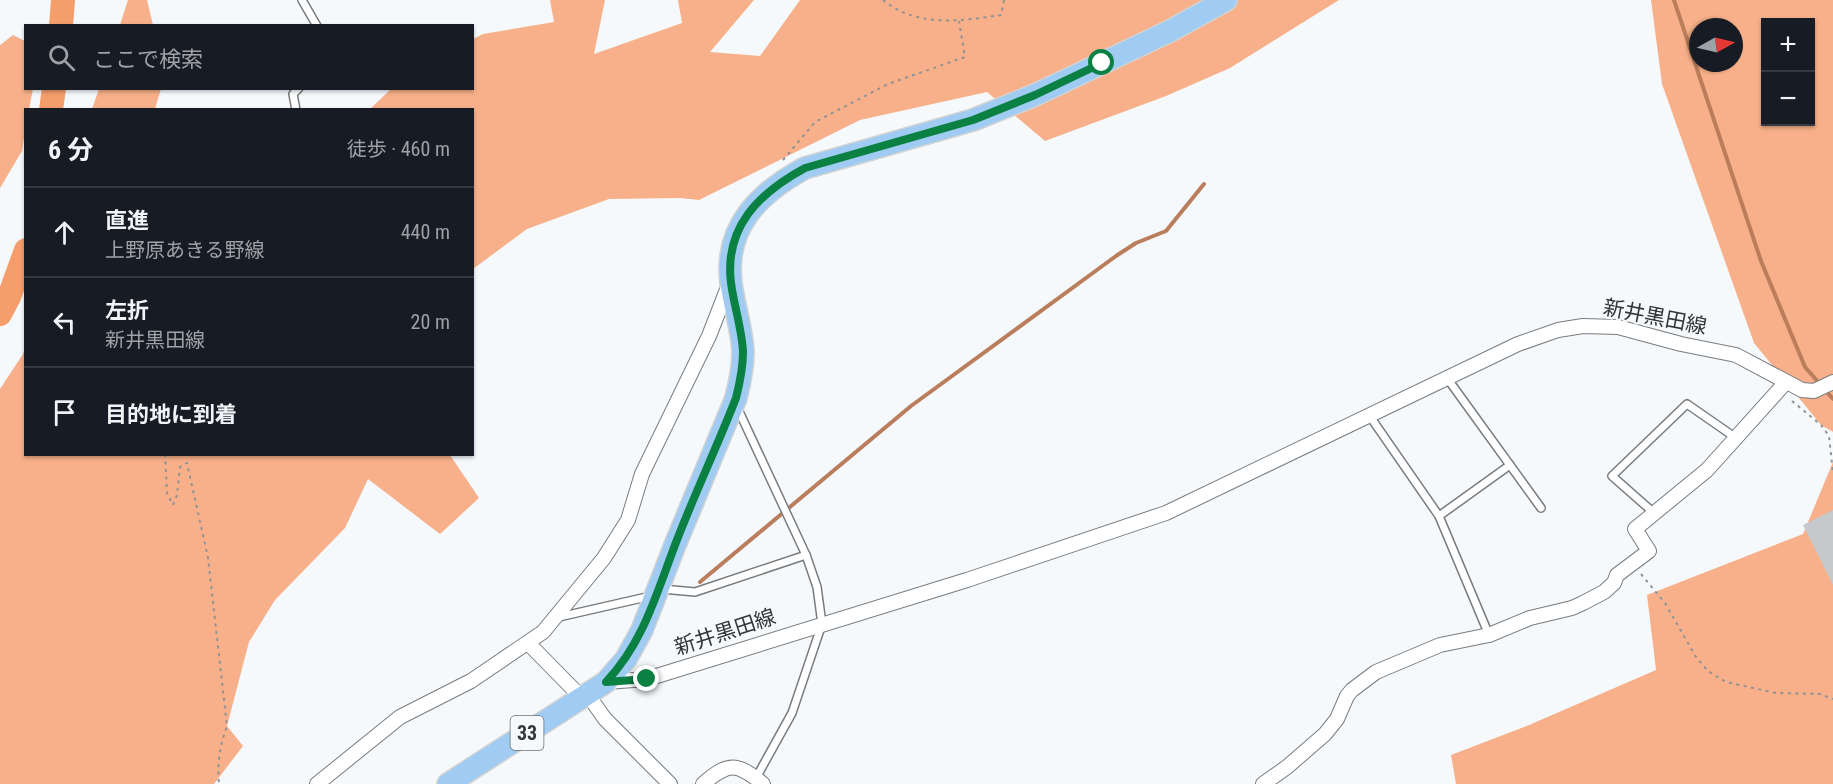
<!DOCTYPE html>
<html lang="ja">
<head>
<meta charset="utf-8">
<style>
	:root { --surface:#171b24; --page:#20242c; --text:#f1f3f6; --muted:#9ea1a6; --line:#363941 }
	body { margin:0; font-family:"Roboto Condensed","Noto Sans JP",sans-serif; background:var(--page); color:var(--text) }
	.controls { position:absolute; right:18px; top:18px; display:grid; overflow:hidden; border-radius:0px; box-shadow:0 2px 4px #0004 }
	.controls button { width:54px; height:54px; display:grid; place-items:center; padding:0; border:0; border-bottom:2px solid var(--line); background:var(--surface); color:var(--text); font:30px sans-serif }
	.compass { position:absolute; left:1689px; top:18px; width:54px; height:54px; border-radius:50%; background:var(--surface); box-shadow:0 2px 4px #0004; rotate:82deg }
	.stop { position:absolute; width:18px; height:18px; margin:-14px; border:4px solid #0b8043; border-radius:50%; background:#fff }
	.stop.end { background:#0b8043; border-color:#fff; box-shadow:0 2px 6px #0008 }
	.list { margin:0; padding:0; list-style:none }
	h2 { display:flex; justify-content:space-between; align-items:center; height:78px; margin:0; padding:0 24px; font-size:26px }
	h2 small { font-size:20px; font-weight:400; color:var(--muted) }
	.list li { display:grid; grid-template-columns:39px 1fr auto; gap:18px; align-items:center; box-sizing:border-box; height:90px; padding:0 24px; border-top:2px solid var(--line) }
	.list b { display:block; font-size:22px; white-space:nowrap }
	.list p { margin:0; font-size:20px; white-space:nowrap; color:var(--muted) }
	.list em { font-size:20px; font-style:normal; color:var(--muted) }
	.icon { flex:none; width:33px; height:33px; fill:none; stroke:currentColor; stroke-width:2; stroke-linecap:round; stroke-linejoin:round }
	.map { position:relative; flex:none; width:1833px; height:784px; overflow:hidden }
	.search { position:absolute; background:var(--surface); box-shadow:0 2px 4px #0004; left:24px; top:24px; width:450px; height:66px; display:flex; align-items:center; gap:15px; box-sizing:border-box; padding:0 21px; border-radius:0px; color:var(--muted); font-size:22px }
	.panel { position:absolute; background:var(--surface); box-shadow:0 2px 4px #0004; left:24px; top:108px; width:450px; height:348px; border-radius:0px }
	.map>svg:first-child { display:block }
	.forest { fill:#f7b089; fill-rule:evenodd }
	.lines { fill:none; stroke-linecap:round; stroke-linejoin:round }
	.stream { stroke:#bb7e5c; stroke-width:4 }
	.river { stroke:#f59e6c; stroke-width:24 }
	.building { fill:#c5c9cc }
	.lane-casing { stroke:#797c7f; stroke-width:10 }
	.street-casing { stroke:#797c7f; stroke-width:16 }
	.primary-casing { stroke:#d2d3d3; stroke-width:24 }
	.path { stroke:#909295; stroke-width:2; stroke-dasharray:3 4.5; stroke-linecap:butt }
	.lane { stroke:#fff; stroke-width:7 }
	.street { stroke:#fff; stroke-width:14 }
	.primary { stroke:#a0cbf2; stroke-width:21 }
	.route { stroke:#0b8043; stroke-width:8 }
	.labels { text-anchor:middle; stroke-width:4.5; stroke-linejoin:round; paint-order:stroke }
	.shield { fill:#f5f9fc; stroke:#6e7072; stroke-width:1.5 }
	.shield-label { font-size:20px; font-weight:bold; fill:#343537 }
	.street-label { font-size:21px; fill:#343537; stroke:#f5f9fc }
</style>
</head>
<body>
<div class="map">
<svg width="1833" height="784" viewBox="0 0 1833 784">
	<rect width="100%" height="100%" fill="#f5f9fc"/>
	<g class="forest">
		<path d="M128,0H147L153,25H120Z"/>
		<path d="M550,0H605L594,54L682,23L678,0H754L710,52L760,56L800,0H1339L1230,68L1166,96L1045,141L987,92L860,120L699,200L680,198L609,199L527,229L473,269L472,110H369L391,89L472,88L473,39L483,34L554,22Z"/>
		<path d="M1651,0H1833V432L1821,425L1754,343L1662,84ZM1766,22H1810V122H1766ZM1698,27H1734V63H1698Z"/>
		<path d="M13,35L25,41L26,88L33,89L29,109L26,110L25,131L22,151L0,188V45Z"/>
		<path d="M99,89V88L161,89L155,109H92Z"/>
		<path d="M25,347L26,454L450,455L479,498L440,534L368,479L345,528L275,600L249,642L227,726L243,746L214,784H0V389L23,354Z"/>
		<path d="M1833,462V784H1456L1451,755L1529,725L1656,670L1647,595L1803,534Z"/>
	</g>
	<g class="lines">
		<g class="stream">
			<path d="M1674,0L1761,261L1805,367L1833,399"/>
			<path d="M700,582L911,406L1116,256L1136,243L1166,231L1204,184"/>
		</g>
		<g class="river">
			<path d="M61,26L63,0"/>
			<path d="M51,110L54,88"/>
			<path d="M0,314L9,297L26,250"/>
		</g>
	</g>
	<path class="building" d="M1833,510V585L1803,525Z"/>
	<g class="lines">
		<g class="lane-casing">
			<g id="lane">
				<path d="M302,0L317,26"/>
				<path d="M296,110L293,94L299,88"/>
				<path d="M1447,378L1541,508"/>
				<path d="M737,407L806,555L817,587L822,624L792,713L756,778"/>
				<path d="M1369,415L1439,516L1489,635"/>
				<path d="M1654,513L1612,476L1687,404L1736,438"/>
				<path d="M1439,516L1510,465"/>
				<path d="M662,589L695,592L806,555"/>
				<path d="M559,617L651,596"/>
			</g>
		</g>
		<g class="street-casing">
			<g id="street">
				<path d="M528,643L582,698"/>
				<path d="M606,682L647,679L967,580L1166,513L1518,344L1558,330L1583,326L1618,327L1681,344L1736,355L1802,390L1814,391L1833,382"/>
				<path d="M588,695L605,719L670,784"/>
				<path d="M317,784L400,717L471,681L543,632L604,558L628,520L642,474L709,336L730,282"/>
				<path d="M703,784C728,762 737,762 763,784"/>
				<path d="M1263,784L1287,767L1325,734L1337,719L1347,696L1352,690L1376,672L1440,645L1489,635L1530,618L1572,608L1583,603L1604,592L1614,583L1617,575L1649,551L1635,529L1707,470L1786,382"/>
			</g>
		</g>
		<g class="primary-casing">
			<path id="primary" d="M448,784L606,682L626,659L642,630L675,545L736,398C740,382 743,368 743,352C742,329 734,306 731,283C724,227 759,193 805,168L973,120L1035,95L1170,31L1226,0"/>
		</g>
		<g class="path">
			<path d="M883,0C917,28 962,21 1001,15L1004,0"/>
			<path d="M783,160L815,122L888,84L965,57L959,21"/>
			<path d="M1792,401L1821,425L1829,436L1833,473"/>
			<path d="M165,454L167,493L173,505L177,495L180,467L187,463L208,558L227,726C220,745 217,763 219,784"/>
			<path d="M1641,574L1665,603L1696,657L1708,671L1726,682L1776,693L1820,694L1833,699"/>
		</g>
		<use href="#lane" class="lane"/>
		<use href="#street" class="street"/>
		<use href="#primary" class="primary"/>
	</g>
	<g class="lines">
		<path class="route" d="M647,679L606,682C643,643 656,595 675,545C694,495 717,447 736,398C740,382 743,368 743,352C742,329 734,306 731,283C724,227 759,193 805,168L973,120L1035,95L1102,63"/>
	</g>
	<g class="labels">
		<rect class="shield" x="510.5" y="716" width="33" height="34" rx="4.5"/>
		<g class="shield-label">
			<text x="527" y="740">33</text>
		</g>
		<g class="street-label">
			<text transform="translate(1655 317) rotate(11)" y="7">新井黒田線</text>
			<text transform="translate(725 632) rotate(-18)" y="7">新井黒田線</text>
		</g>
	</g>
</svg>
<div class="controls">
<button>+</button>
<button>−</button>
</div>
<svg class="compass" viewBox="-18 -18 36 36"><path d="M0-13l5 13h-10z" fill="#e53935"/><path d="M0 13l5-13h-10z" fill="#9ea1a6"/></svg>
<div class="stop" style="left:1102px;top:63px"></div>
<div class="stop end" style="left:647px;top:679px"></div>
<div class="search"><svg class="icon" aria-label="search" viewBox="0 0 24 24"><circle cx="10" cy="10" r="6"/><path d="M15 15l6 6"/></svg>ここで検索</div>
<section class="panel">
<h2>6 分<small>徒歩 · 460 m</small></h2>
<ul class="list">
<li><svg class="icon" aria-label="ahead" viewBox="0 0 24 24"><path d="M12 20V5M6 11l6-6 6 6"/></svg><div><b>直進</b><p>上野原あきる野線</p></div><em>440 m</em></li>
<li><svg class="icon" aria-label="left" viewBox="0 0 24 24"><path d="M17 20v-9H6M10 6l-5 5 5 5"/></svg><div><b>左折</b><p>新井黒田線</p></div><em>20 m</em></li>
<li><svg class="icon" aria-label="arrive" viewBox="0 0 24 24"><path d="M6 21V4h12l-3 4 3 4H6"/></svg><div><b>目的地に到着</b></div></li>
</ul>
</section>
</div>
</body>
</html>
